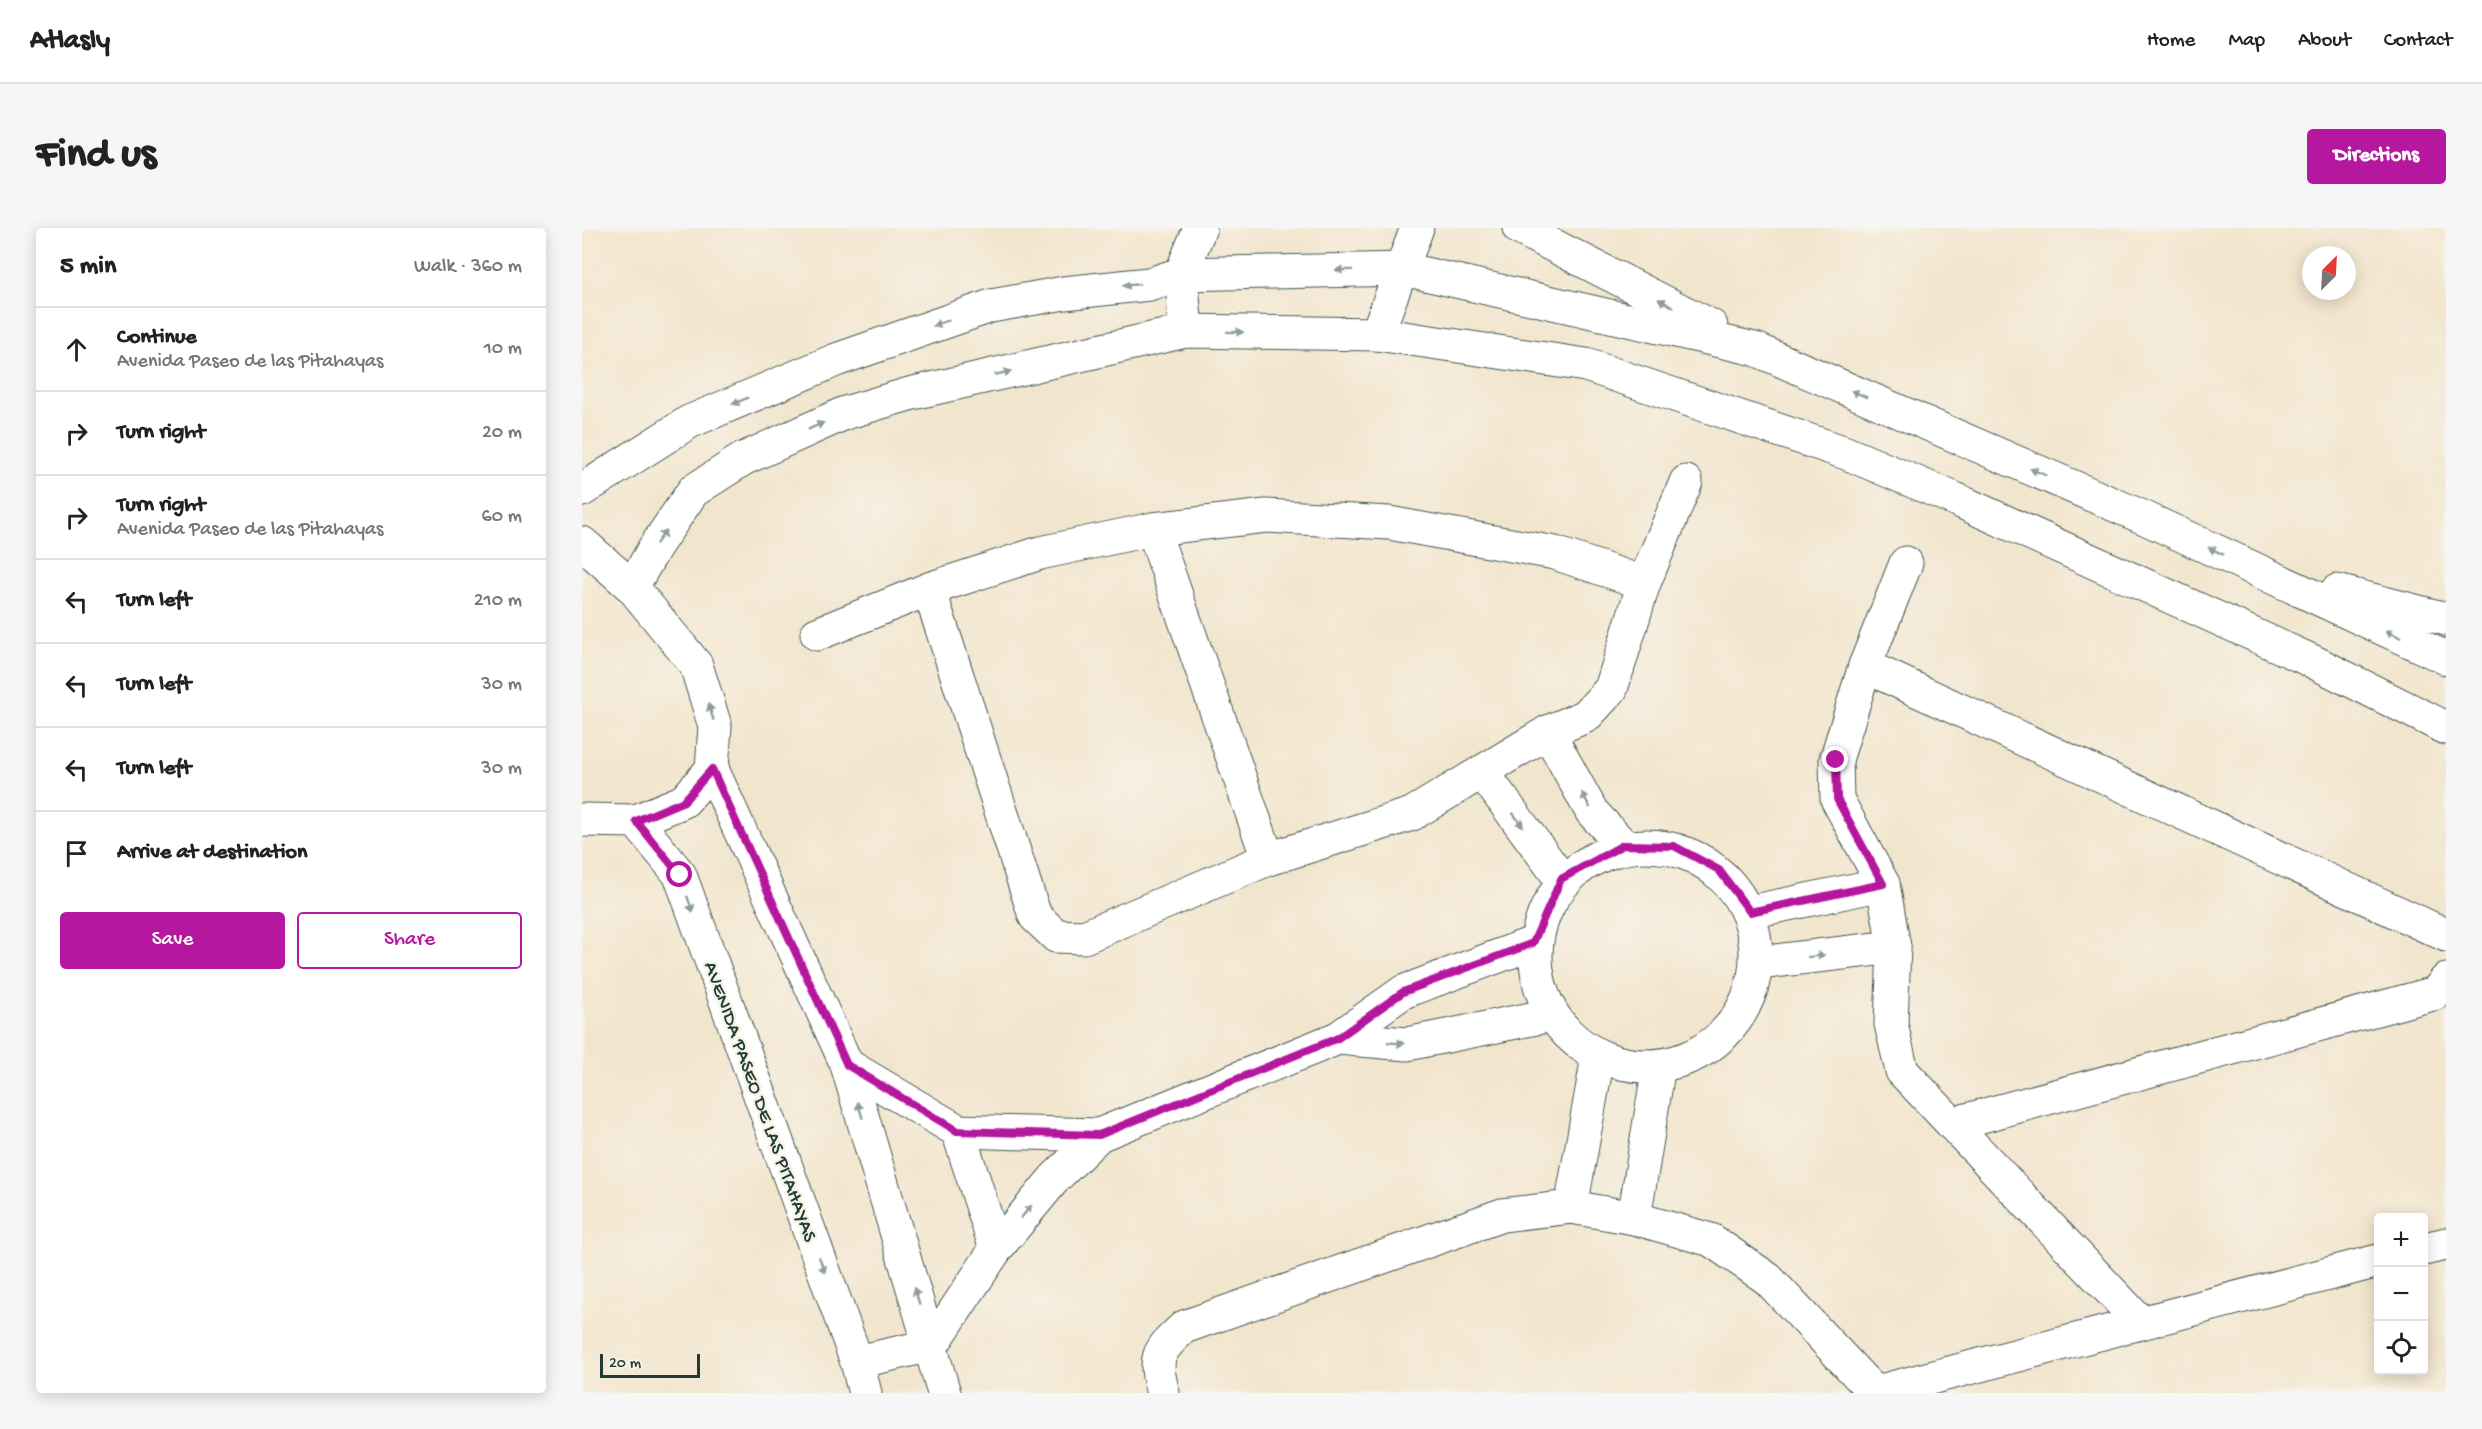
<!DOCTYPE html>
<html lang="en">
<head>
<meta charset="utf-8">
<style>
	:root { --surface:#fff; --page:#f6f6f6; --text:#222; --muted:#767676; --line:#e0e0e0; --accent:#b5179e }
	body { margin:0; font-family:"Gochi Hand",sans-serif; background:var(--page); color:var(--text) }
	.controls { position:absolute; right:18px; bottom:18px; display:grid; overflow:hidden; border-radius:6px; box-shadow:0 3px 15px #0003 }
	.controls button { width:54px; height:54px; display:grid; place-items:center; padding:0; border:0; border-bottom:2px solid var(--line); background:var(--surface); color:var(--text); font:30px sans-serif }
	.compass { position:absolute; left:1720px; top:18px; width:54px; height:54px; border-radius:50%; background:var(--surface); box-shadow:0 3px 15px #0003; rotate:24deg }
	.scale { position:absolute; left:18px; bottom:15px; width:100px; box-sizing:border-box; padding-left:6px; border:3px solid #1f3d34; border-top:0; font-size:16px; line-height:21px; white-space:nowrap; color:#1f3d34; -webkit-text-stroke:4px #f7f3e8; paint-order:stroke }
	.stop { position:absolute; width:18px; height:18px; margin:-14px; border:4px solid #b5179e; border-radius:50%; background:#fff }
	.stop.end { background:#b5179e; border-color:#fff; box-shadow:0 2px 6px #0008 }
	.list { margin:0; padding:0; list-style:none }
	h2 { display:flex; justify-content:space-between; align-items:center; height:78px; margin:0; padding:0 24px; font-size:26px }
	h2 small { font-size:20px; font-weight:400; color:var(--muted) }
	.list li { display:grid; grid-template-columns:39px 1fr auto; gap:18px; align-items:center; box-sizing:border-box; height:84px; padding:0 24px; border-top:2px solid var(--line) }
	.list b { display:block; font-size:22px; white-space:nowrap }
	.list p { margin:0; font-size:20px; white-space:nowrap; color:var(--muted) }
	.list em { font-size:20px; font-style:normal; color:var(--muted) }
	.actions { display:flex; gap:12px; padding:18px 24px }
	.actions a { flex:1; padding:14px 0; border:2px solid var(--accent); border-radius:6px; text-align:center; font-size:21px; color:var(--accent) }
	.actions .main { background:var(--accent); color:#fff }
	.icon { flex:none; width:33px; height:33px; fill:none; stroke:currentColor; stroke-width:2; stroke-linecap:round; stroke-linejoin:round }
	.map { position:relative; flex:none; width:1864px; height:1165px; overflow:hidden; border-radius:6px }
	header { display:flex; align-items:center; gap:36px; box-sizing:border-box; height:84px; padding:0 30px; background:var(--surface); border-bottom:2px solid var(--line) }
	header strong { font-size:28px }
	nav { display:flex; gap:33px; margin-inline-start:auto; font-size:21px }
	.intro { display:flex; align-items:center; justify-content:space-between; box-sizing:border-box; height:144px; padding:0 36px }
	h1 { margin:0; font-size:42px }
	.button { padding:15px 27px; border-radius:6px; background:var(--accent); color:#fff; font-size:21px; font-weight:700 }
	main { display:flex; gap:36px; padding:0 36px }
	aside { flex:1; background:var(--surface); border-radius:6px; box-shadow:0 3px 15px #0003 }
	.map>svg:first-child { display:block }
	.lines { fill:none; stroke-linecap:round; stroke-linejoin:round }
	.minor-casing { stroke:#3f564b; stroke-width:35 }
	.minor { stroke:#fff; stroke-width:33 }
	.oneway { fill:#8f9e9a }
	.route { stroke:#b5179e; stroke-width:8 }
	.labels { text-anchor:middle; stroke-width:5; stroke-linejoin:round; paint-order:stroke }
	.street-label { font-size:20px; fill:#1f3d34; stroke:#f7f3e8 }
</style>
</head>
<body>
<header>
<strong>Atlasly</strong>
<nav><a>Home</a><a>Map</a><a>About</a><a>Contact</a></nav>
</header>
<div class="intro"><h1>Find us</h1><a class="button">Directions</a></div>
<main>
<aside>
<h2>5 min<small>Walk · 360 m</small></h2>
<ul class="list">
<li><svg class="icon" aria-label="ahead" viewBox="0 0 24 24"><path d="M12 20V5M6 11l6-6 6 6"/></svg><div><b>Continue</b><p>Avenida Paseo de las Pitahayas</p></div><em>10 m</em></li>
<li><svg class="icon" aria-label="right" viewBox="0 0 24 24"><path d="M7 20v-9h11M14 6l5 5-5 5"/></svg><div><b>Turn right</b></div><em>20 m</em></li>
<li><svg class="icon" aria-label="right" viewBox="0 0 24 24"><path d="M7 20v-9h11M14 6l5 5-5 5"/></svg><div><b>Turn right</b><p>Avenida Paseo de las Pitahayas</p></div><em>60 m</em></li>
<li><svg class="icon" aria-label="left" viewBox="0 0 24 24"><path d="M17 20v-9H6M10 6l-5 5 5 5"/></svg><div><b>Turn left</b></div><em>210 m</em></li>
<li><svg class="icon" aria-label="left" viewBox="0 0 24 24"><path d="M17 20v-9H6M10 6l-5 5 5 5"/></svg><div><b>Turn left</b></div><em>30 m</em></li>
<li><svg class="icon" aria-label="left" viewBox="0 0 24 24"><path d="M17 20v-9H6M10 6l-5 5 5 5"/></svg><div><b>Turn left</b></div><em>30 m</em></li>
<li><svg class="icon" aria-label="arrive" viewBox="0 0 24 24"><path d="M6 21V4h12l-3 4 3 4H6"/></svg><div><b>Arrive at destination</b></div></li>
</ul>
<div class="actions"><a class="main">Save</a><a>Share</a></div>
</aside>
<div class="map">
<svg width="1864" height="1165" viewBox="0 0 1864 1165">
	<rect width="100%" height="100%" fill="#f7f3e8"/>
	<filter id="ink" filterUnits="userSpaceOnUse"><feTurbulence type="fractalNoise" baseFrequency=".0167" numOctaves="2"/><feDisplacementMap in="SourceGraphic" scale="12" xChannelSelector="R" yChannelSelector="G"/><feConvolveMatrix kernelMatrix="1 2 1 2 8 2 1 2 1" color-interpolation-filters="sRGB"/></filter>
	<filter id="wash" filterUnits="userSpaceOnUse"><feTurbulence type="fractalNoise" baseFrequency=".008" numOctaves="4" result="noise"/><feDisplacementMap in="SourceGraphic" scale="24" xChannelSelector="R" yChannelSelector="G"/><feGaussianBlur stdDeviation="1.35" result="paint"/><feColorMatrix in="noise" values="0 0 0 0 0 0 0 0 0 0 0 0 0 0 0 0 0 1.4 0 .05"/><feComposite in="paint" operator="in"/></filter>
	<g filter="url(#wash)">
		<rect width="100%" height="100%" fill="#f2e5cd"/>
	</g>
	<g filter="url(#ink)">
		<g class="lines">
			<g class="minor-casing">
				<g id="minor">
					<path d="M937,0L1129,98"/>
					<path d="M604,103L599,46L821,41L1173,121L1565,291L1864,430"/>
					<path d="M795,106L835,0"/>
					<path d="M0,262L107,194L254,132L409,78L482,65L567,56L599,46L618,0"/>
					<path d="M571,301L686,631"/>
					<path d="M0,315L50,359L114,437L133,498L130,541L102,573L54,593L0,592"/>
					<path d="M1324,335L1283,438L1254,532L1255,571L1301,656L1312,719L1309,796L1320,843L1559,1095"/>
					<path d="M50,359L73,319L111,263L161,231L263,185L327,166L604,103L795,106L1004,137L1264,225L1373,271L1732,434L1864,500"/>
					<path d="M347,361L453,688L474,708L502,709L686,631L830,586L966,504L1004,488L1029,461L1062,355L1104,254"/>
					<path d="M1755,363L1864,391"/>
					<path d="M235,406L347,361L458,325L571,301L684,288L807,295L973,325L1062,355"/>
					<path d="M1283,438L1864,707"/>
					<path d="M966,504L1010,584L1041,617"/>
					<path d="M130,541L265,837L362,1165"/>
					<path d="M901,545L979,651"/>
					<path d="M54,593L98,647L275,1134L283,1165"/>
					<circle cx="1064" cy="728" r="110"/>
					<path d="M1168,684L1301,656"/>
					<path d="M1176,735L1312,719"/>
					<path d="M756,810L825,816L969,787"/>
					<path d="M265,837L376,903L517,907"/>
					<path d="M1370,896L1854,765L1864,752"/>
					<path d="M376,903L414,1021"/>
					<path d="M989,979L1016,829"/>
					<path d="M1052,990L1077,838"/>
					<path d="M1842,1021L1864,1016"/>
					<path d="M275,1134L350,1117L414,1021L472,951L517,907L756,810L821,764L951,715"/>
					<path d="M581,1165C571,1129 575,1124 602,1099L920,987L989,979L1052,990L1129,1012L1186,1051L1293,1165"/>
					<path d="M1291,1165L1796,1033"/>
				</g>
			</g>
			<use href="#minor" class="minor"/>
		</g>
		<defs><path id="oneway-solid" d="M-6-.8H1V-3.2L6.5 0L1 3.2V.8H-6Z" transform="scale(1.5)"/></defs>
		<g class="oneway">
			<use href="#oneway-solid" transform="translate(762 42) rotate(179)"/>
			<use href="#oneway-solid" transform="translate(549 57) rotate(174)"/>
			<use href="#oneway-solid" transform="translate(1084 75) rotate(-153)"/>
			<use href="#oneway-solid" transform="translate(359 95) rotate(161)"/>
			<use href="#oneway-solid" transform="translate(653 104) rotate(1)"/>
			<use href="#oneway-solid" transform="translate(421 145) rotate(-13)"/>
			<use href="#oneway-solid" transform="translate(1277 166) rotate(-157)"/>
			<use href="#oneway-solid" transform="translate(158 173) rotate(157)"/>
			<use href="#oneway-solid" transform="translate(234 198) rotate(-24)"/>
			<use href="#oneway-solid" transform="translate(1456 244) rotate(-157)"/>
			<use href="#oneway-solid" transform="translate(79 309) rotate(-55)"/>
			<use href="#oneway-solid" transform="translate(1634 323) rotate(-155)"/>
			<use href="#oneway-solid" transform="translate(1811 406) rotate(-155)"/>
			<use href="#oneway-solid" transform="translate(129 484) rotate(-107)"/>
			<use href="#oneway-solid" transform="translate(1004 572) rotate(-119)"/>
			<use href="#oneway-solid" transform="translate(936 592) rotate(53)"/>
			<use href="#oneway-solid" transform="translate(108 676) rotate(70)"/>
			<use href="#oneway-solid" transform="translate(1234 728) rotate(-7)"/>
			<use href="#oneway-solid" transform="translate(814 815) rotate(5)"/>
			<use href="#oneway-solid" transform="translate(278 882) rotate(-107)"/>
			<use href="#oneway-solid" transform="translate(444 984) rotate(-50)"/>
			<use href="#oneway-solid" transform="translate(240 1037) rotate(70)"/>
			<use href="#oneway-solid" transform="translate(335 1068) rotate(-107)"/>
		</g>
	</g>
	<g class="lines" filter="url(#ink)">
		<path class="route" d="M98,647L54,593L102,573L130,541L265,837L375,903L517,907L756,810L821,764L951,715L979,651L1041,617L1092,618L1137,642L1168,684L1301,656L1255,571L1254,532"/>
	</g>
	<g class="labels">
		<g class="street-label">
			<text transform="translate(180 873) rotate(70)" y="7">AVENIDA PASEO DE LAS PITAHAYAS</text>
		</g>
	</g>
</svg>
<div class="controls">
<button>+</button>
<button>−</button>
<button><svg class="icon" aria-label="locate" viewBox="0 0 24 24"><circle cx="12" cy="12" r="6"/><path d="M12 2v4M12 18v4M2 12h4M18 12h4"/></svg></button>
</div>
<svg class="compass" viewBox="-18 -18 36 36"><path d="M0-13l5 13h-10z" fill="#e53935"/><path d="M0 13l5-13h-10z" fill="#767676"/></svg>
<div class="scale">20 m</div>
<div class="stop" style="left:98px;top:647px"></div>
<div class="stop end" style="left:1254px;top:532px"></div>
</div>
</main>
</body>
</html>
